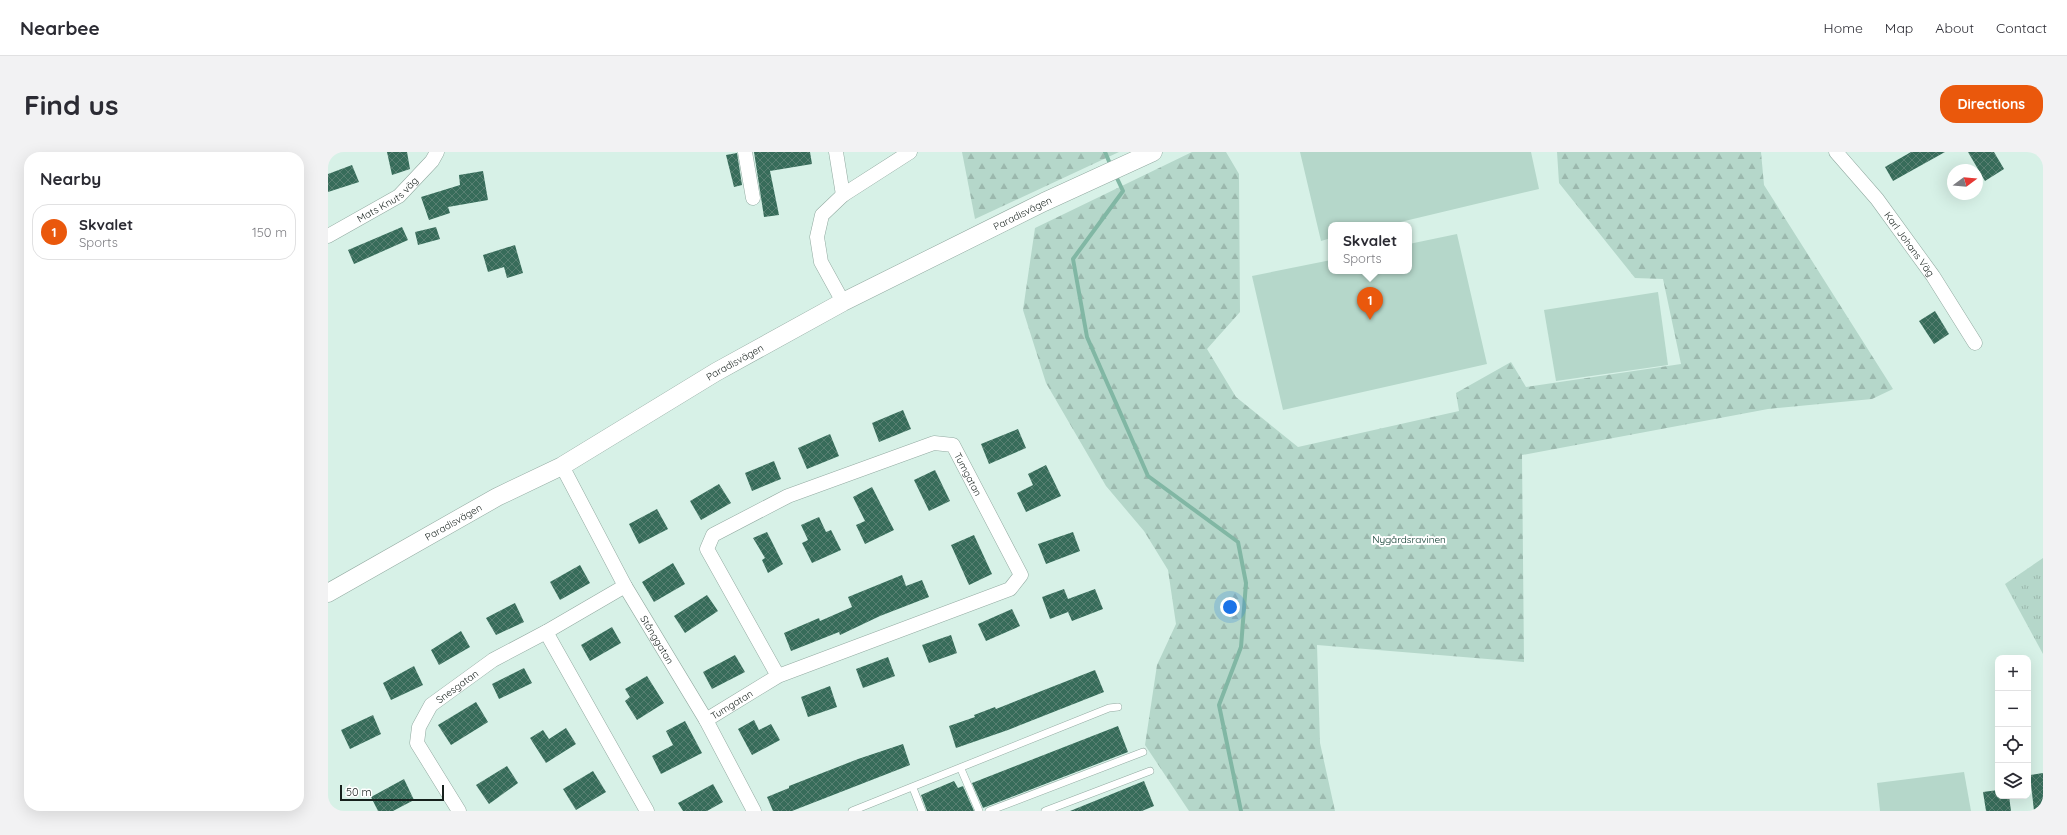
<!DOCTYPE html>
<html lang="en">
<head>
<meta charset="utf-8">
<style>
	:root { --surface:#fff; --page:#f2f2f3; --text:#2b2b33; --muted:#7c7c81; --line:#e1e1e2; --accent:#ea580c }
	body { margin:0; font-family:Quicksand,sans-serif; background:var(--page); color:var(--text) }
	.controls { position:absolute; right:12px; bottom:12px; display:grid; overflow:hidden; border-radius:8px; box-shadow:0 4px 16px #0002 }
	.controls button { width:36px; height:36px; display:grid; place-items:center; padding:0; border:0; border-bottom:1px solid var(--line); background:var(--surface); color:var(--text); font:20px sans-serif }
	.compass { position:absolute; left:1619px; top:12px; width:36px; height:36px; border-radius:50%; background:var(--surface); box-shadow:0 4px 16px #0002; rotate:74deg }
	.scale { position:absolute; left:12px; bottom:10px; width:104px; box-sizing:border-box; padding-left:4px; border:2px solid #17211d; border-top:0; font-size:11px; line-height:14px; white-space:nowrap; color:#17211d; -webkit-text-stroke:3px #fff; paint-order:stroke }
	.you { position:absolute; left:902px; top:455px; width:14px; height:14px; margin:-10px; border:3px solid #fff; border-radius:50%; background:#1a73e8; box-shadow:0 0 0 6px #1a73e833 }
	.badge { display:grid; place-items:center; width:26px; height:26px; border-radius:50%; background:var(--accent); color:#fff; font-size:13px; font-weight:700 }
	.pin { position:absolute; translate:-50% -33px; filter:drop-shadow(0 1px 2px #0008) }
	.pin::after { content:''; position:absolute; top:21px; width:14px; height:12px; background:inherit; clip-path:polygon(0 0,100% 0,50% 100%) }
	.popup { position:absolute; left:1000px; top:70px; width:84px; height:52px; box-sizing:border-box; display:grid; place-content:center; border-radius:8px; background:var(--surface); filter:drop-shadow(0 1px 3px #0005); font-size:13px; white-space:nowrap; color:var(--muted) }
	.popup b { font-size:15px; color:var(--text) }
	.popup::after { content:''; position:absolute; left:50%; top:100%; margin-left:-8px; border:8px solid transparent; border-top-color:var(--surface) }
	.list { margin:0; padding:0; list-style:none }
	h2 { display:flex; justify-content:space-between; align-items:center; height:52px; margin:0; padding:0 16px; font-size:17px }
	h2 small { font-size:13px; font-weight:400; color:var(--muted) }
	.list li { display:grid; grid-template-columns:26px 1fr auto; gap:12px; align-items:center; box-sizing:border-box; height:56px; margin:0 8px 8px; padding:0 8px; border:1px solid var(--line); border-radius:16px }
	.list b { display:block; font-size:15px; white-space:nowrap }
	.list p { margin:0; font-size:13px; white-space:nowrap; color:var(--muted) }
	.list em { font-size:13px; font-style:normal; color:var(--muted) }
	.icon { flex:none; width:22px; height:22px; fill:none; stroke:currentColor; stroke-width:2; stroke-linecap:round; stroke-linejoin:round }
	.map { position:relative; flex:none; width:1715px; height:659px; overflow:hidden; border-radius:16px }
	header { display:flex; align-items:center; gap:24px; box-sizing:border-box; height:56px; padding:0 20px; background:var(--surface); border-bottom:1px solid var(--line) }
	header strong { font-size:19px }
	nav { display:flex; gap:22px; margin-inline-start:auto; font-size:14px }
	.intro { display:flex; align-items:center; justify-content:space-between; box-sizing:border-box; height:96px; padding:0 24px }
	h1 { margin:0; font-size:28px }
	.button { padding:10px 18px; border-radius:16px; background:var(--accent); color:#fff; font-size:14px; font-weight:700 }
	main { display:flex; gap:24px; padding:0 24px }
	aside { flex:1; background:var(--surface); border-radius:16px; box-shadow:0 4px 16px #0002 }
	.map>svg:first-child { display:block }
	.forest { fill:url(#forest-firs) }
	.park { fill:url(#park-tufts) }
	.pitch { fill:#b5d7ca }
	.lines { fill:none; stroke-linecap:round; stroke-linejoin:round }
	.stream { stroke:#81b7a4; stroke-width:4 }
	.building { fill:url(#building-cross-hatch) }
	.service-casing { stroke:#92aaa1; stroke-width:8 }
	.minor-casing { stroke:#92aaa1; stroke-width:15 }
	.tertiary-casing { stroke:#92aaa1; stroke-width:19 }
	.service { stroke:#fff; stroke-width:7 }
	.minor { stroke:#fff; stroke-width:14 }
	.tertiary { stroke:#fff; stroke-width:18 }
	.labels { text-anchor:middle; stroke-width:4; stroke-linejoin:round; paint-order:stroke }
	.street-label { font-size:10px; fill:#17211d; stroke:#fff }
	.park-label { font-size:10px; fill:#003225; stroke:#fff }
</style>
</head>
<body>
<header>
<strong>Nearbee</strong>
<nav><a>Home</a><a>Map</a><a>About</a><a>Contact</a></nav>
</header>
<div class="intro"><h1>Find us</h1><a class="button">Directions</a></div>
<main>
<aside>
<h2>Nearby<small></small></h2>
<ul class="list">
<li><span class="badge">1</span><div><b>Skvalet</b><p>Sports</p></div><em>150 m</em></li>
</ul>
</aside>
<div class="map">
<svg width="1715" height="659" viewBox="0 0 1715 659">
	<defs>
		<pattern id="forest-firs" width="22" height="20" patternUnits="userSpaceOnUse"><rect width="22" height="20" fill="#b5d7ca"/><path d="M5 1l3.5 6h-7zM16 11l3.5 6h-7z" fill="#9bb8ad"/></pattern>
		<pattern id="park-tufts" width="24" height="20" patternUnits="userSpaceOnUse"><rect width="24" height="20" fill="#b5d7ca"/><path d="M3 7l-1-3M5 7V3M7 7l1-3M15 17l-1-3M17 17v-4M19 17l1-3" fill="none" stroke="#9bb8ad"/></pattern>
		<pattern id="building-cross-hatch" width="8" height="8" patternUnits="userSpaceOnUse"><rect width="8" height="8" fill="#376c5a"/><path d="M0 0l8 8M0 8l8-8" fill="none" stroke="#588072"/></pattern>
	</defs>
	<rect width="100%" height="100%" fill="#d7f1e7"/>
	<g class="forest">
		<path d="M634,0H791L647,67Z"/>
		<path d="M864,0H898L911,22L912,160L879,197L908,245L970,295L1131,259L1128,241L1183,210L1198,235L1353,212L1335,127L1307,126L1231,31L1229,0H1433L1436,33L1565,237L1544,247L1440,257L1194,303L1196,510L989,493L992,591L1007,659H861L817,593L829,513L848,472L840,418L816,379L778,334L718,231L695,158L707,76Z"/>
	</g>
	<path class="park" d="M1715,406V502L1677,432Z"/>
	<g class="pitch">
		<path d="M972,0H1203L1211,37L1060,73H1003V86L993,89Z"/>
		<path d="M1129,82L1159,212L955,258L924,124L1003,108V119H1081V92Z"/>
		<path d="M1330,140L1340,213L1228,229L1216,158Z"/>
		<path d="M1636,620L1643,659H1552L1549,631Z"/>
	</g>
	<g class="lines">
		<g class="stream">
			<path d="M777,0L783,14"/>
			<path d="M787,22L795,39L745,107L759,185L820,324L910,390L918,431L913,495L891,553L913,659"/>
		</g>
	</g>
	<g class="building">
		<path d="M59,0H79L82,17L64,23Z"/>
		<path d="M426,0H482L484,12L442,19L451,63L436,65Z"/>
		<path d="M1583,0H1617L1565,29L1557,15Z"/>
		<path d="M1640,0H1666L1676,17L1657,29Z"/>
		<path d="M409,1L414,33L406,35L398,3Z"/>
		<path d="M24,13L31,30L0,40V22Z"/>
		<path d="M155,19L160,48L120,55L122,61L101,68L93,45L132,33L131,23Z"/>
		<path d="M74,75L80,88L26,112L20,98Z"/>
		<path d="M108,75L112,87L90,93L87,80Z"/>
		<path d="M187,93L195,121L179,126L176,115L160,120L155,103Z"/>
		<path d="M1607,159L1621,182L1606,192L1591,169Z"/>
		<path d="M575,258L583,277L551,290L544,271Z"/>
		<path d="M690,277L698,296L661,312L653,292Z"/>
		<path d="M502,282L511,304L479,317L470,296Z"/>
		<path d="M446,309L453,327L424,339L417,321Z"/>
		<path d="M718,313L733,344L698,360L689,341L705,333L700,322Z"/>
		<path d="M607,318L622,349L601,359L586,328Z"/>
		<path d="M391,332L403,351L373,368L362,349Z"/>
		<path d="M544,335L566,378L537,392L528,373L537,369L525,345Z"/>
		<path d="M329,357L340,377L311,392L301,372Z"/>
		<path d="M491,365L498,380L503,378L513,398L484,411L474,391L480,388L473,373Z"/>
		<path d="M439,380L455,412L440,421L434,408L437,406L425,386Z"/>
		<path d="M745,380L752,399L718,412L710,392Z"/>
		<path d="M646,383L664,422L641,433L623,393Z"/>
		<path d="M345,411L357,432L326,450L314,430Z"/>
		<path d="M252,413L262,431L232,448L222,430Z"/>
		<path d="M574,423L578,434L594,428L601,445L552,464L512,483L511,480L463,499L456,481L491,466L492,469L524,455L520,445Z"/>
		<path d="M736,437L740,447L767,437L775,457L744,469L740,460L722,467L714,445Z"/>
		<path d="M379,443L390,459L357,481L346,464Z"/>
		<path d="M187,451L196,470L168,483L158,466Z"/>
		<path d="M684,457L692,474L658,489L650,472Z"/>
		<path d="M284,475L293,491L262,509L253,493Z"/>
		<path d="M133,479L142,495L111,513L103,498Z"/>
		<path d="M623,483L629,501L601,511L594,493Z"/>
		<path d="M407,503L417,520L384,537L375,520Z"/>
		<path d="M560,505L567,524L535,536L528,517Z"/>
		<path d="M86,514L95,533L63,548L55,531Z"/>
		<path d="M196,516L204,531L171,547L164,532Z"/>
		<path d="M767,518L776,540L680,578L628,596L621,574L647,565L646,563L667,555L668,557Z"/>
		<path d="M319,524L336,551L309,568L297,549L302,545L297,537Z"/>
		<path d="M502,534L509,555L480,565L473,545Z"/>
		<path d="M148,550L160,570L123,593L110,573Z"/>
		<path d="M45,563L53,582L22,597L13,578Z"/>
		<path d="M426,568L431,578L443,572L452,588L424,603L410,577Z"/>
		<path d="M357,569L374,601L333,622L324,604L345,593L338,579Z"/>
		<path d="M790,574L800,600L655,656L644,631Z"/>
		<path d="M238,576L248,592L218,611L202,586L215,578L221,587Z"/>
		<path d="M575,592L582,613L464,659H445L439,645L461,636V634L530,607Z"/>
		<path d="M179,614L190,631L161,652L148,633Z"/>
		<path d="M265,619L278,640L248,658L235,637Z"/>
		<path d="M1715,621V659H1706L1702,623Z"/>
		<path d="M76,627L86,648L65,659H50L43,645Z"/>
		<path d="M626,629L630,636L635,634L646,659H599L593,643Z"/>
		<path d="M816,629L826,654L814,659H742Z"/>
		<path d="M385,632L395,650L379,659H355L350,651Z"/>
		<path d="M1670,638V644H1681L1683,659H1658L1655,640Z"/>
	</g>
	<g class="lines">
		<g class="service-casing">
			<g id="service">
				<path d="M633,617L651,659"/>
				<path d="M585,636L594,659"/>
				<path d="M524,659L781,556L790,555"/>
				<path d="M661,659L815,600"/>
				<path d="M717,659L822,619"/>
			</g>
		</g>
		<g class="minor-casing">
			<g id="minor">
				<path d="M417,0L425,46"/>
				<path d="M508,0L515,43"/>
				<path id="s1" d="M1508,0L1549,47L1605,124L1647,191"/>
				<path id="s2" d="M0,84L71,44L104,9L109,0"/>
				<path d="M515,150L493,110L489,85L494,63L515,43L582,0"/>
				<path id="s3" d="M234,314L297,434L378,568L426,659"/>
				<path d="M218,480L319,659"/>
				<path id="s4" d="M378,568L450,524L379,397L385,383L460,344L606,291L625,293L693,423L682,437L450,524"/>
				<path id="s5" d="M131,659L89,591L91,575L103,553L165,508L218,480L297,434"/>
			</g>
		</g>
		<g class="tertiary-casing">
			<g id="tertiary">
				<path id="s6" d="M0,441L169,345L234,314L388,220L515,150L716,50L825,0"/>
			</g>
		</g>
		<use href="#service" class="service"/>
		<use href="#minor" class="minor"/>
		<use href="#tertiary" class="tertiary"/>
	</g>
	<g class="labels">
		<g class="street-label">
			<text dy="4" stroke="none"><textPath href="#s2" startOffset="70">Mats Knuts väg</textPath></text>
			<text dy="4" stroke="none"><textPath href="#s6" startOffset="792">Paradisvägen</textPath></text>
			<text dy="4" stroke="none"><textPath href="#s1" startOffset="118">Karl Johans Väg</textPath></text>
			<text dy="4" stroke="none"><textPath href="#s6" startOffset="468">Paradisvägen</textPath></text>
			<text dy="4" stroke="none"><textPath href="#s4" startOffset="537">Tumgatan</textPath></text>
			<text dy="4" stroke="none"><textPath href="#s6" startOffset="144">Paradisvägen</textPath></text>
			<text dy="4" stroke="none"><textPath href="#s3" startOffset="198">Stånggatan</textPath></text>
			<text dy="4" stroke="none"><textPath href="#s5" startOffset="153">Snesgatan</textPath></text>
			<text dy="4" stroke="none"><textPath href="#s4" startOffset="30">Tumgatan</textPath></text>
		</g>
		<g class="park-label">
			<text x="1081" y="391">Nygårdsravinen</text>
		</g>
	</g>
</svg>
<div class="controls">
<button>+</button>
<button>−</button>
<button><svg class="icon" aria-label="locate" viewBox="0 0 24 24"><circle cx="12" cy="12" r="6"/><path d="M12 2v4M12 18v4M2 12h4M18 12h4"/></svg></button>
<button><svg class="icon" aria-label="layers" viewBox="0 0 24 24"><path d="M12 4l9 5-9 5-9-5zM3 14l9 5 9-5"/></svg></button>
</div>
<svg class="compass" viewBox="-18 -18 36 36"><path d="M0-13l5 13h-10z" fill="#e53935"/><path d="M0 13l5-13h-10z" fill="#7c7c81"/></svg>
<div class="scale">50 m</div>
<div class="you"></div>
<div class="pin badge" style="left:1042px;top:168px">1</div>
<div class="popup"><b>Skvalet</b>Sports</div>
</div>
</main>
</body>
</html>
